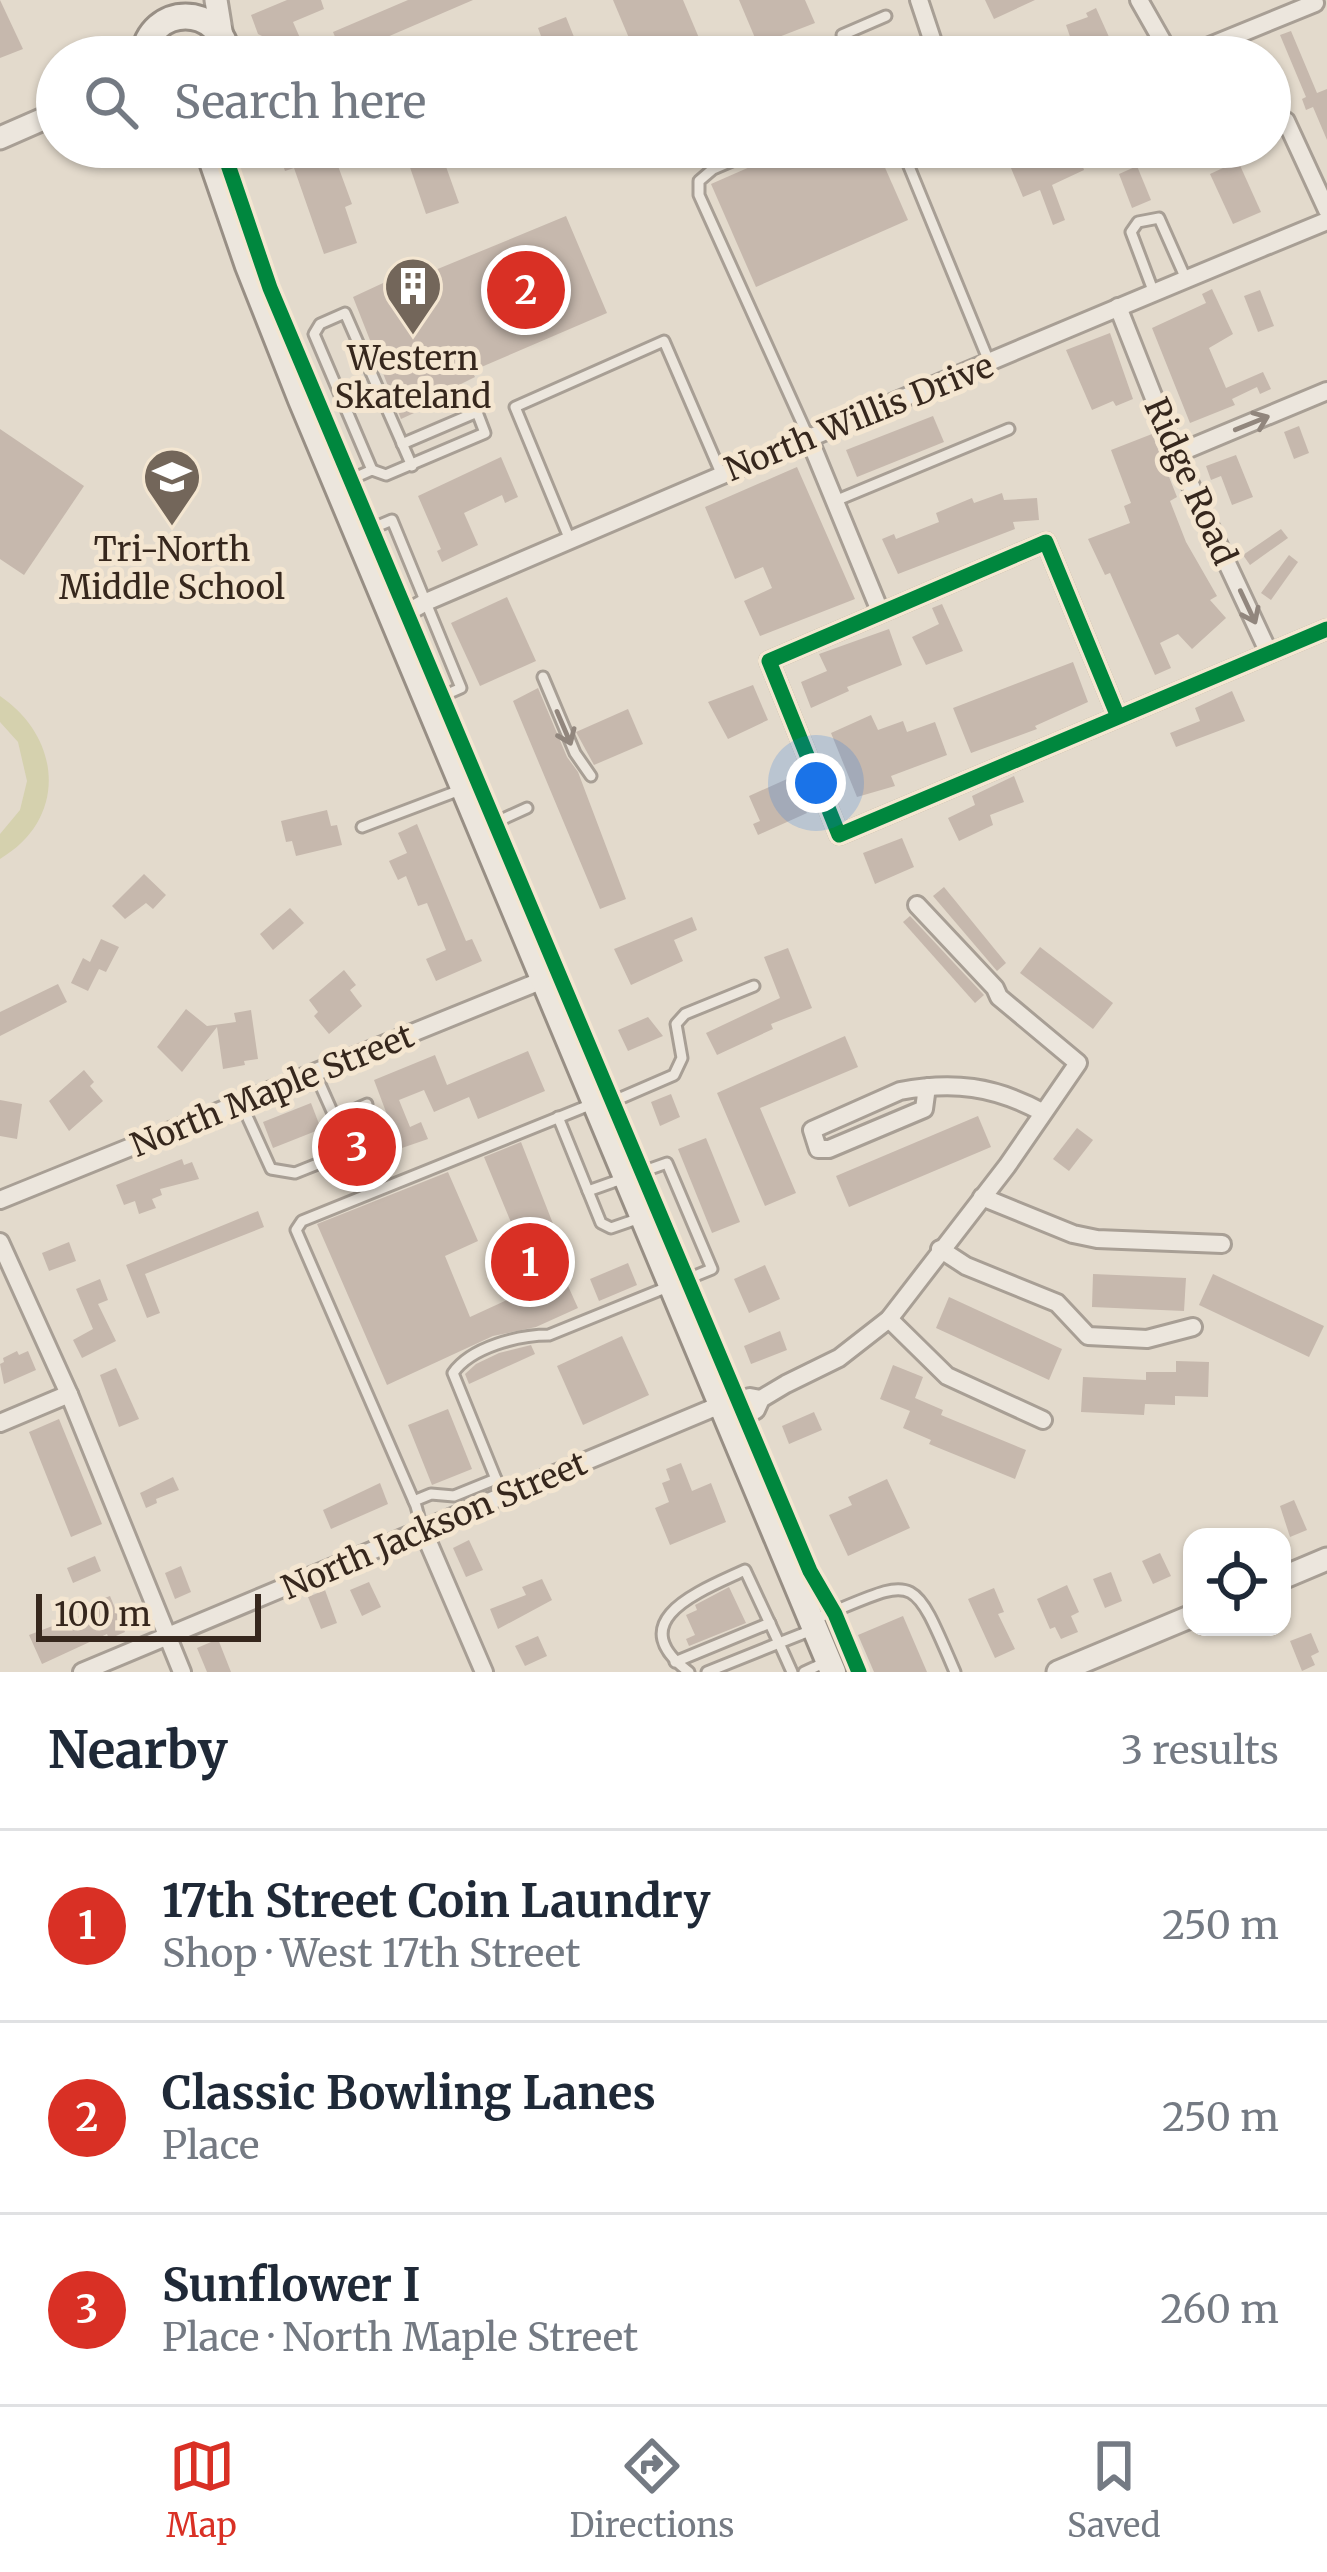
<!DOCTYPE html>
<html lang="en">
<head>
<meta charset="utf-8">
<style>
	:root { --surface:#fff; --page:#f6f6f7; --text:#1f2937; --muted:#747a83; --line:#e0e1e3; --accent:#d93025 }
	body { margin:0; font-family:Merriweather,serif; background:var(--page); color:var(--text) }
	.controls { position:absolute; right:36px; bottom:36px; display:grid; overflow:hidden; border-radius:24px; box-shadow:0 3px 9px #0004 }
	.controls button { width:108px; height:108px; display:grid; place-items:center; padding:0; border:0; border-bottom:3px solid var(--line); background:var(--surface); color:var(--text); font:60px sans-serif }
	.scale { position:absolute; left:36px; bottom:30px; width:225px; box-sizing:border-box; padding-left:12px; border:6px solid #36271d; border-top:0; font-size:33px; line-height:42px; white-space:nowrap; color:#36271d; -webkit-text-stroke:9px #f4e6d1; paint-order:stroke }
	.you { position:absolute; left:816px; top:783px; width:42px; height:42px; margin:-30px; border:9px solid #fff; border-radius:50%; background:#1a73e8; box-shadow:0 0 0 18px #1a73e833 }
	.badge { display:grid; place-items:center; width:78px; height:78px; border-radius:50%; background:var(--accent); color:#fff; font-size:39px; font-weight:700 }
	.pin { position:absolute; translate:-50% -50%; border:6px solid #fff; box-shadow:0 3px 12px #0006 }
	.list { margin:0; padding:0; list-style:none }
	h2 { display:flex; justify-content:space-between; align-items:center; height:156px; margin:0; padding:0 48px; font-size:51px }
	h2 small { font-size:39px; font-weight:400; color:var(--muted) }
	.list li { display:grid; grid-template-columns:78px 1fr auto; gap:36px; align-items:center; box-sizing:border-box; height:192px; padding:0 48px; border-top:3px solid var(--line) }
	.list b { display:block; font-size:45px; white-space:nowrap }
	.list p { margin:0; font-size:39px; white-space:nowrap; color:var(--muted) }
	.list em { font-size:39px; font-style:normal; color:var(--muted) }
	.icon { flex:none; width:66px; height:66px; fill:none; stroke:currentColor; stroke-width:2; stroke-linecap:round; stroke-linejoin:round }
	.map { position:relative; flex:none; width:1327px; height:1672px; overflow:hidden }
	.search { position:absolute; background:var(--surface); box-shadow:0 3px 9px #0004; left:36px; right:36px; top:36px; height:132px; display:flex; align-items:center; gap:30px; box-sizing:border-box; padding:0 42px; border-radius:66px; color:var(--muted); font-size:45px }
	.sheet { height:732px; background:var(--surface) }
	nav { display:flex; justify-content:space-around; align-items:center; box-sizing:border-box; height:168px; border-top:3px solid var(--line); background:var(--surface); font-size:33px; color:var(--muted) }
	nav a { display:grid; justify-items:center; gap:6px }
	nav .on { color:var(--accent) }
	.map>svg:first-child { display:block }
	.garden { fill:#d5d1ae }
	.building { fill:#c6b8ad }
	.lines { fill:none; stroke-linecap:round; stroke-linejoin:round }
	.service-casing { stroke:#a89f95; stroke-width:15 }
	.minor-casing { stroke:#a89f95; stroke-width:22 }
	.tertiary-casing { stroke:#a89f95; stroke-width:27 }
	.secondary-casing { stroke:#988f85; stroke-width:30 }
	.service { stroke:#ece6dd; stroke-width:9 }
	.minor { stroke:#ece6dd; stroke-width:16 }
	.tertiary { stroke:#ece6dd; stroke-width:21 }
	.secondary { stroke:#ece6dd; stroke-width:24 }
	.cycleway-casing { stroke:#f4e6d1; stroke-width:22 }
	.cycleway { stroke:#00873e; stroke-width:15 }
	.oneway { stroke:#91867d }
	.labels { text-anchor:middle; stroke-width:10; stroke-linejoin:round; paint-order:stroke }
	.poi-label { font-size:33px; fill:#36271d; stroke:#f4e6d1 }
	.street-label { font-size:33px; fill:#36271d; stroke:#f4e6d1 }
</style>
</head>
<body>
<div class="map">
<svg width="1327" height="1672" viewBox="0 0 1327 1672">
	<rect width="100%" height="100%" fill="#e3dacc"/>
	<path class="garden" d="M0,696C62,738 68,819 0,859V834L20,810L27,781L18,742L0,722Z"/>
	<g class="building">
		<path d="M0,0L23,49L0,58Z"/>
		<path d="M287,0H321L324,9L293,22L300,38L282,46L258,34L251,15Z"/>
		<path d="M408,0H473L343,56L333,32Z"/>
		<path d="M613,0H683L707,57H637Z"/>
		<path d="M739,0H805L815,23L758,45Z"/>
		<path d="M985,0H1035L994,19Z"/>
		<path d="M1096,8L1118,57H1077L1066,25L1088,17L1086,13Z"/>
		<path d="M566,17L582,57H549L538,28Z"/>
		<path d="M1291,31L1317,93L1327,89V140L1313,107L1306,110L1302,99L1306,97L1280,35Z"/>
		<path d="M277,147H326L333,168L338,166L352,204L345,207L357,243L324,254L294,168L285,171Z"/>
		<path d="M403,147H439L459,203L426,214Z"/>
		<path d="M525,147H578V148L531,166Z"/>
		<path d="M795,147H876L908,220L756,287L711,184Z"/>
		<path d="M1030,147H1130L1131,148L1083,167L1084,170L1052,185L1065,220L1053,225L1040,190L1023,197L1006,156Z"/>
		<path d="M1238,161L1261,212L1233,224L1210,174Z"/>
		<path d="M1137,166L1151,200L1132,208L1119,174Z"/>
		<path d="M566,216L607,313L472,371L475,377L423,403L425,408L401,419L353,297L424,264L428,273Z"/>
		<path d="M1212,289L1233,334L1209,348L1226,388L1263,372L1271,389L1260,394L1257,387L1232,399L1235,405L1190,423L1152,328L1206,303L1202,294Z"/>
		<path d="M1260,290L1274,326L1258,332L1244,296Z"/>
		<path d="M1110,333L1133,399L1116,406L1113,401L1092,410L1066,350Z"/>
		<path d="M933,416L944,442L857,477L846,450Z"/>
		<path d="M1299,426L1309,453L1294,459L1284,432Z"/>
		<path d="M0,429L84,486L24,575L0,559Z"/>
		<path d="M1152,434L1177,497L1170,501L1186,542L1217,596L1210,600L1226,618L1192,649L1178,634L1160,643L1171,668L1155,675L1110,573L1105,575L1088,539L1130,523L1124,506L1131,503L1111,450Z"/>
		<path d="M1236,455L1253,497L1232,505L1221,476L1211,480L1206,466Z"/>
		<path d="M501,457L518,497L505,503L502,495L464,513L478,545L442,562L437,551L441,549L418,496Z"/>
		<path d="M797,467L855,599L760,636L744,601L772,588L763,567L735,579L705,507Z"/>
		<path d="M1002,493L1004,500L1037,498L1039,520L1013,522L1015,529L898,574L882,539L894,534L896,539L939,522L936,513L972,498L974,503Z"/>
		<path d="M1281,529L1288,538L1250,565L1243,555Z"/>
		<path d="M1289,555L1298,562L1271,600L1261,593Z"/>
		<path d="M507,597L536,661L480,686L451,623Z"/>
		<path d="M942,604L963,651L926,665L912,637L939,624L932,608Z"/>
		<path d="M889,629L902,665L847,687L849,691L811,708L801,682L827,671L819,654Z"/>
		<path d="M1073,662L1088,702L1035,726L1037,729L971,753L953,708Z"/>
		<path d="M753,685L768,720L728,739L708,702Z"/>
		<path d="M538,688L567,757L578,772L626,899L600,909L513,701Z"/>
		<path d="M1232,691L1245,721L1176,747L1170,733L1200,721L1195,708Z"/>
		<path d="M628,709L643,744L594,765L576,732Z"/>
		<path d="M871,715L878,730L903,721L907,732L935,722L947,755L891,776L895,786L857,797L831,733Z"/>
		<path d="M1014,776L1024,802L990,815L993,825L959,841L948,818L975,805L972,796Z"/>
		<path d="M787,779L807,813L758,835L753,824L760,821L749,796Z"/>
		<path d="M327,810L331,826L337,825L342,845L296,856L292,841L286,842L281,821Z"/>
		<path d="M417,824L466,941L472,939L482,961L436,981L426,959L446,950L427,903L418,906L406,876L398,880L389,861L407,853L398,833Z"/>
		<path d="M902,838L914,867L875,884L863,853Z"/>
		<path d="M144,874L166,895L153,909L146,903L125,919L112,906Z"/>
		<path d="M944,887L1006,963L997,971L933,896Z"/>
		<path d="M290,908L304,923L273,950L260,934Z"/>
		<path d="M910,916L984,995L975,1003L903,922Z"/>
		<path d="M692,917L697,930L674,940L683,961L631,985L614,949Z"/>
		<path d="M101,939L119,947L106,972L99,969L88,991L71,983L83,958L90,962Z"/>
		<path d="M1040,947L1113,1003L1093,1029L1020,973Z"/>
		<path d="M788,948L812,1008L771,1024L773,1029L717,1055L706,1033L780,998L764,957Z"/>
		<path d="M344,970L356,985L350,990L362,1006L329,1034L314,1016L318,1012L309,1000Z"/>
		<path d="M58,984L67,1002L0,1036V1012Z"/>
		<path d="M186,1009L207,1026L236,1022L234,1013L251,1010L258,1059L244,1061L245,1065L223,1069L217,1027L182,1072L157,1047Z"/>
		<path d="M648,1017L663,1036L628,1051L618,1030Z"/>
		<path d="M845,1036L858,1067L760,1108L796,1193L765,1206L717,1093Z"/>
		<path d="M528,1051L545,1091L478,1119L469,1097L434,1112L424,1090L399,1100L410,1127L421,1122L428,1139L338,1170L328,1144L389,1120L374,1080L435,1055L447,1085Z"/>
		<path d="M84,1070L94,1082L90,1086L103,1101L69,1131L49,1101Z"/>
		<path d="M671,1094L680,1117L660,1126L651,1102Z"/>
		<path d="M0,1100L22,1104L17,1139L0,1136Z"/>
		<path d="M311,1103L321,1129L273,1148L263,1122Z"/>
		<path d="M978,1116L991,1147L849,1207L836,1176Z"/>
		<path d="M1077,1128L1093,1140L1069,1171L1053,1159Z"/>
		<path d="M706,1138L740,1222L712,1233L678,1149Z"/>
		<path d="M521,1142L568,1262L559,1266L578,1308L536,1327L493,1336L387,1385L317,1224L448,1172L478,1241L445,1256L470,1317L507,1300L492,1261L522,1249L484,1157Z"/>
		<path d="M182,1159L184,1165L192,1162L199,1179L160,1189L162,1195L152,1199L156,1208L139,1214L135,1201L124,1205L116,1185Z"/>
		<path d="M258,1211L264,1227L145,1274L160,1313L147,1318L126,1265Z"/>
		<path d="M69,1242L76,1261L49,1271L42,1253Z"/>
		<path d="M628,1263L637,1285L599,1301L590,1279Z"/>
		<path d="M765,1265L780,1299L749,1313L734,1279Z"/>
		<path d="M1093,1274L1186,1278L1184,1311L1092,1307Z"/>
		<path d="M1213,1274L1324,1326L1309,1357L1199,1305Z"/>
		<path d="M100,1279L108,1300L98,1304L116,1341L82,1358L73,1340L93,1329L76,1289Z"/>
		<path d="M949,1297L1062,1349L1049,1380L936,1328Z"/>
		<path d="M780,1331L787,1350L751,1364L744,1346Z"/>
		<path d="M622,1336L649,1395L583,1425L557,1366Z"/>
		<path d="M531,1345L535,1354L469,1384L465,1374L476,1364L499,1353Z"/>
		<path d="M17,1351L19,1355L28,1351L36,1370L4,1384L0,1364L4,1362L3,1358Z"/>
		<path d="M1176,1361L1209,1362L1208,1397L1175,1396V1405L1145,1404L1144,1415L1081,1412L1083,1377L1146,1380V1372H1176Z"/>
		<path d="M893,1365L923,1377L915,1398L943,1410L941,1415L1026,1450L1015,1479L929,1444L931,1440L903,1428L910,1411L880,1399Z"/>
		<path d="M116,1368L139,1419L119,1427L100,1375Z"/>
		<path d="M448,1409L472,1469L432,1485L408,1425Z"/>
		<path d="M814,1412L822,1430L789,1444L782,1426Z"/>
		<path d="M59,1419L102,1524L71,1537L29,1432Z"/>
		<path d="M681,1463L692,1491L711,1483L726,1522L670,1545L655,1508L669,1502L662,1483L670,1480L666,1469Z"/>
		<path d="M173,1477L179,1490L156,1499L157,1503L146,1508L140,1493Z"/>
		<path d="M887,1479L910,1528L848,1556L829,1515L852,1505L848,1497Z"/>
		<path d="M380,1483L388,1504L331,1529L323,1510Z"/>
		<path d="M1294,1500L1307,1530L1290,1537L1280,1506Z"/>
		<path d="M469,1540L483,1570L466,1577L453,1548Z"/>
		<path d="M1160,1553L1171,1576L1153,1584L1142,1561Z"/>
		<path d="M95,1556L101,1571L73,1583L67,1568Z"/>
		<path d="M181,1566L191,1592L175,1599L165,1573Z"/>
		<path d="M1111,1572L1122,1601L1105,1608L1093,1579Z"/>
		<path d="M542,1579L552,1600L498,1629L490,1609L526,1595L522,1587Z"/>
		<path d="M369,1582L381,1607L362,1616L350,1590Z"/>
		<path d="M1067,1585L1079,1612L1071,1616L1078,1632L1061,1639L1055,1627L1050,1629L1037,1599Z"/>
		<path d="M729,1587L746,1623L689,1646L686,1639L695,1635L686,1615L697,1610L695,1605Z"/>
		<path d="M994,1588L1004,1612L998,1614L1015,1649L995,1658L968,1599Z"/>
		<path d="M325,1590L337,1623L321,1629L308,1597Z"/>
		<path d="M110,1596L125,1632L109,1639L107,1634L42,1664L29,1635L97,1609L94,1602Z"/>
		<path d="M903,1616L927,1672H874L858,1635Z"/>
		<path d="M1311,1633L1319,1652L1311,1656L1315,1665L1302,1671L1290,1641Z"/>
		<path d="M538,1636L547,1656L525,1666L515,1646Z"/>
		<path d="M218,1639L231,1672H207L197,1648Z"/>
	</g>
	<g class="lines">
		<g class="service-casing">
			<g id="service">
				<path d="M842,35L886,16"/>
				<path d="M765,147L713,169L699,181V195L808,436"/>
				<path d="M901,147L990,364"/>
				<path d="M1154,293L1131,232L1138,222L1159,218L1186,279"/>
				<path d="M372,470L314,334L320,324L345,313L412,466"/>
				<path d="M338,485L372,470L386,475L485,433L477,412L402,444"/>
				<path d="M835,501L1009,429"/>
				<path d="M359,534L392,520L461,688L429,702"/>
				<path d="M570,540L515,407L664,341L721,473"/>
				<path d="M543,677L575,753L591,776"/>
				<path d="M362,827L460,790"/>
				<path d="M483,828L527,808"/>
				<path d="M315,1073L335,1118L367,1104"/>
				<path d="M241,1103L271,1169L295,1173L325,1161"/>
				<path d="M600,1107L674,1075L682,1058L676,1024L685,1014L754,986"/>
				<path d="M558,1117L601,1223L611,1228L640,1218"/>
				<path d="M496,1479L453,1373C471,1347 519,1335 549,1335L712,1269L667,1163L588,1191"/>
				<path d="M414,1501L431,1494L454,1496L496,1479L503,1495"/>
				<path d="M422,1528L416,1506L296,1230L302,1221L592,1104"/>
				<path d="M815,1619C917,1578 910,1567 955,1672"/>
				<path d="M675,1662L770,1623"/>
				<path d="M689,1672C619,1620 703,1590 745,1570L779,1643L707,1672"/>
				<path d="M792,1672L779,1643L812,1630"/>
				<path d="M804,1672L828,1661"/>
			</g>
		</g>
		<g class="minor-casing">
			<g id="minor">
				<path d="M919,0L938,57"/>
				<path d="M1139,0L1164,44L1177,57"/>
				<path d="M1183,57L1315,3"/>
				<path d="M1270,112L1286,121L1327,210"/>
				<path d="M1118,307L1176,454L1269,653"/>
				<path d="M808,436L880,611"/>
				<path d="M1176,454L1327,391"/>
				<path d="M394,620L426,602C726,473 1025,345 1327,221"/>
				<path d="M1118,717L1046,542L769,661L839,835L1327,629"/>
				<path d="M927,1087L924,1109L829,1149H818L812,1130L900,1091C953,1081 994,1086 1042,1112"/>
				<path d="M982,1197L1073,1234L1097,1239L1222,1244"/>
				<path d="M0,1200L543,980"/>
				<path d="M0,1242L69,1394L182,1672"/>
				<path d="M940,1249L966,1266L1057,1303L1088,1336L1147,1339L1193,1327"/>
				<path d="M889,1319L947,1376L1043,1420"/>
				<path d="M0,1423L69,1394"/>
				<path d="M728,1425L756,1410L761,1399L786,1384L839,1358L889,1319L1007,1166L1078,1063L999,997L995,988L917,905"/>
				<path d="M422,1528L484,1672"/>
				<path d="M82,1672L713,1408L750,1397L761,1399"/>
			</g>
		</g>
		<g class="tertiary-casing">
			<g id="tertiary">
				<path d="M216,0L222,37"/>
				<path d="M0,138L57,113"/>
				<path d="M1282,1578L1327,1559"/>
				<path d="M1058,1672L1192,1616"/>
			</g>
		</g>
		<g class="secondary-casing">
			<g id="secondary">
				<path d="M143,57C150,3 221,3 228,57"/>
				<path d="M207,147L248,266L301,400L833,1672"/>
			</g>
		</g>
		<use href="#service" class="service"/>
		<use href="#minor" class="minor"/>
		<use href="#tertiary" class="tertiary"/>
		<use href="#secondary" class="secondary"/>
		<g class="cycleway-casing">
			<g id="cycleway">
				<path d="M222,147L270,288L810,1571L835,1614L859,1672"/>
				<path d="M1118,717L1046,542L769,661L839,835L1327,629"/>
			</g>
		</g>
		<use href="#cycleway" class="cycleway"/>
	</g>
	<defs><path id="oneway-shaft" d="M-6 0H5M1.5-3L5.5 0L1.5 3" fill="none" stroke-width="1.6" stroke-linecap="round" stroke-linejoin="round" transform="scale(3)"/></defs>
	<g class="oneway">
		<use href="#oneway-shaft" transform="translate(1252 423) rotate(-22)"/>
		<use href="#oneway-shaft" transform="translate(1248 607) rotate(65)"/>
		<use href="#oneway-shaft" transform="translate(564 728) rotate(67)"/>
	</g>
	<defs>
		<g id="building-pin" transform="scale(3)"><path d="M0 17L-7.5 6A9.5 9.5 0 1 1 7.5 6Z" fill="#73665a" stroke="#f4e6d1"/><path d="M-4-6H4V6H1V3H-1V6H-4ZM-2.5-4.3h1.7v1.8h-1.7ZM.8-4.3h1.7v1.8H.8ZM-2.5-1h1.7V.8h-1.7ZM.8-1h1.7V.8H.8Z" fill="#fff"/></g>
		<g id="school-pin" transform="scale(3)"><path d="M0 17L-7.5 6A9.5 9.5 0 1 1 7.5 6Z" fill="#73665a" stroke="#f4e6d1"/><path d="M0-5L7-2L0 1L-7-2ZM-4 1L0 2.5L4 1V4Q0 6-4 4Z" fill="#fff"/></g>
	</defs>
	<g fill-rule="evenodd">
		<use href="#building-pin" x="413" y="286"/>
		<use href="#school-pin" x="172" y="477"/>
	</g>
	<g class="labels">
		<g class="poi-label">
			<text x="413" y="370">Western<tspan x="413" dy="38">Skateland</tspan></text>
			<text x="172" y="561">Tri-North<tspan x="172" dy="38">Middle School</tspan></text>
		</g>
		<g class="street-label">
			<text transform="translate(859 417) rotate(-22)" y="12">North Willis Drive</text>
			<text transform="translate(1191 481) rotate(66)" y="12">Ridge Road</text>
			<text transform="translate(272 1090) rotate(-22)" y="12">North Maple Street</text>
			<text transform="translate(434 1525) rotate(-23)" y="12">North Jackson Street</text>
		</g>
	</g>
</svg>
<div class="controls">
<button><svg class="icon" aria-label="locate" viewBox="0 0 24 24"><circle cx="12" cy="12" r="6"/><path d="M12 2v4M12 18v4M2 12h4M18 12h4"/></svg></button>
</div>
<div class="scale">100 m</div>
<div class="you"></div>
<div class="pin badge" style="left:530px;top:1262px">1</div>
<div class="pin badge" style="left:526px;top:290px">2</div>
<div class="pin badge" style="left:357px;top:1147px">3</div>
<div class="search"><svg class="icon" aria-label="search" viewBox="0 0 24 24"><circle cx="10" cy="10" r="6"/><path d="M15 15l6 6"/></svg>Search here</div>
</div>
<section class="sheet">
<h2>Nearby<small>3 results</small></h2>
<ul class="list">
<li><span class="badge">1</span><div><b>17th Street Coin Laundry</b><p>Shop · West 17th Street</p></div><em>250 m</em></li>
<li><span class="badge">2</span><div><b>Classic Bowling Lanes</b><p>Place</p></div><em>250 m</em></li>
<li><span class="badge">3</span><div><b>Sunflower I</b><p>Place · North Maple Street</p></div><em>260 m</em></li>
</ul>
</section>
<nav>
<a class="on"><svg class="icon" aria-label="map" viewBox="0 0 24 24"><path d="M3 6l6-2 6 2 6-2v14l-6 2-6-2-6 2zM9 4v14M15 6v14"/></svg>Map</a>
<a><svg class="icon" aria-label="directions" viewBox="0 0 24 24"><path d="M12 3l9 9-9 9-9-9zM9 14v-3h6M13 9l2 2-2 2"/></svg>Directions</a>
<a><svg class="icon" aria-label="saved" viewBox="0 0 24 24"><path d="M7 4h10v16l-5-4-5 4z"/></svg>Saved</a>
</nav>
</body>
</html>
